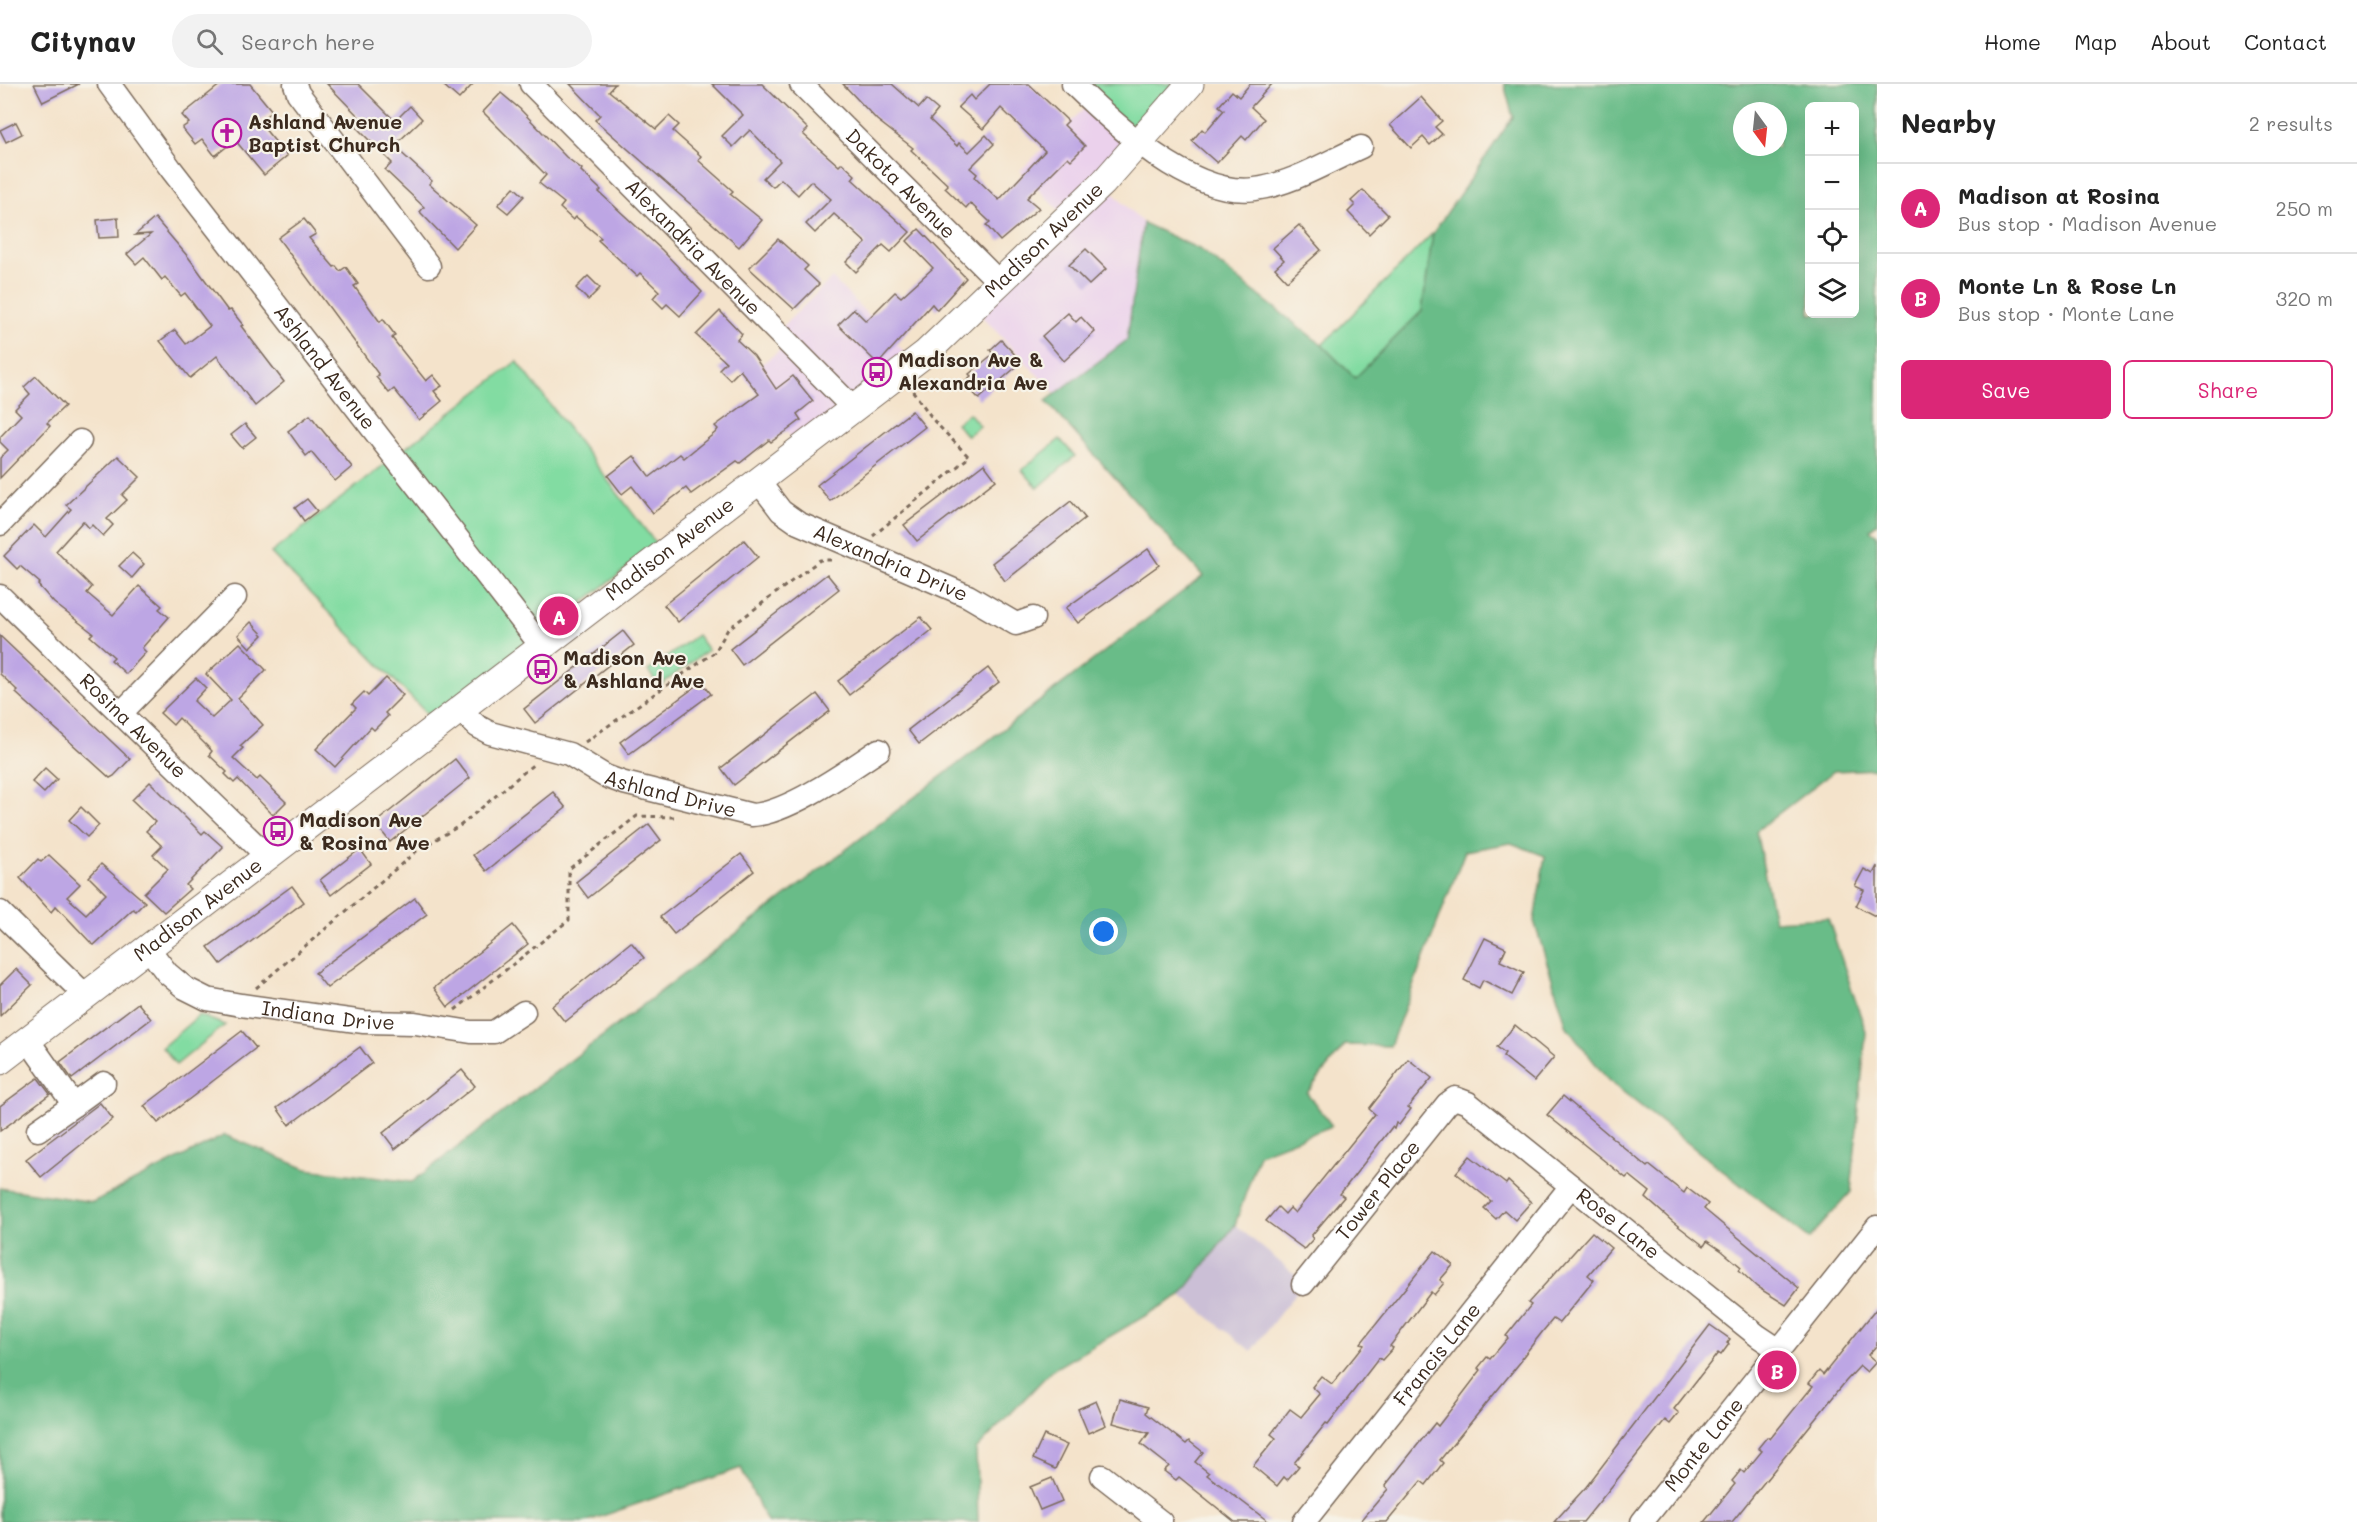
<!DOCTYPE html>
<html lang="en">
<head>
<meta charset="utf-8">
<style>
	:root { --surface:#fff; --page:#f2f2f2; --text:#222; --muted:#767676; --line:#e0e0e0; --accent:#db2777 }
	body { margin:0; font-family:Mali,sans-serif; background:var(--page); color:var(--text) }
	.controls { position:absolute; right:18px; top:18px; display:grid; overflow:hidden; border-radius:9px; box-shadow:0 6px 24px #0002 }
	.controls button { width:54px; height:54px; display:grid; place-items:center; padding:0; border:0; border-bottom:2px solid var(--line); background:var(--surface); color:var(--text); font:30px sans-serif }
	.compass { position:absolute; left:1733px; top:18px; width:54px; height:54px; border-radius:50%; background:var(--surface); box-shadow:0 6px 24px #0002; rotate:165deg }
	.you { position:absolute; left:1104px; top:848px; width:21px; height:21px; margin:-15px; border:4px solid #fff; border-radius:50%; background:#1a73e8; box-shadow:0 0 0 9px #1a73e833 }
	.badge { display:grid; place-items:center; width:39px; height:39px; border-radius:50%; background:var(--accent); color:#fff; font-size:20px; font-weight:700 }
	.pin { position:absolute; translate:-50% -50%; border:3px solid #fff; box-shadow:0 2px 6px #0006 }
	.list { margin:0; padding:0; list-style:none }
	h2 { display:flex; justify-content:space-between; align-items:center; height:78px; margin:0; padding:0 24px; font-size:26px }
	h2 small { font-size:20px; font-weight:400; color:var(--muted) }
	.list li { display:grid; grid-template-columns:39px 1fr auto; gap:18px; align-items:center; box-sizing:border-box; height:90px; padding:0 24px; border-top:2px solid var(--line) }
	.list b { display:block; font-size:22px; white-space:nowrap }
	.list p { margin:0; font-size:20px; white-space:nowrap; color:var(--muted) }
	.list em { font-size:20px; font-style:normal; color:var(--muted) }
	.actions { display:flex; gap:12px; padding:18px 24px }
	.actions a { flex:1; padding:14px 0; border:2px solid var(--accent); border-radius:9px; text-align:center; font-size:21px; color:var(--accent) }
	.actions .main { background:var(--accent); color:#fff }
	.icon { flex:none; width:33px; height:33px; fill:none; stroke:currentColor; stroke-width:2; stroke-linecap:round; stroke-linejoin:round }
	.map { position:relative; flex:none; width:1877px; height:1438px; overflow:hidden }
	header { display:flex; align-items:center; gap:36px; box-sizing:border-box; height:84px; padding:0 30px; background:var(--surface); border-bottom:2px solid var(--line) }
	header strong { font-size:28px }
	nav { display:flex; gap:33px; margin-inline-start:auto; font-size:21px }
	.search { width:420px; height:54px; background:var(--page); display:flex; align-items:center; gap:15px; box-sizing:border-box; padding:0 21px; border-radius:33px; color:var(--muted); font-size:22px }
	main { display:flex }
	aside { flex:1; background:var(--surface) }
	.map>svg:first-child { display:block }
	.built { fill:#ebd1ec }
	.industrial { fill:#cbbfd6 }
	.green { fill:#82dca2; stroke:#5e8360; stroke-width:1.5 }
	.forest { fill:#69bc88; stroke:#527353; stroke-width:1.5; fill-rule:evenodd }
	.building { fill:#bda6e4 }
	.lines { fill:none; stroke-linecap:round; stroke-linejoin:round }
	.minor-casing { stroke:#7c6b5b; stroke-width:25 }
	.major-casing { stroke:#7c6b5b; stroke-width:29 }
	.path { stroke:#7c6b5b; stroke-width:3; stroke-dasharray:4.5 4.5; stroke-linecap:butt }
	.minor { stroke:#fff; stroke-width:22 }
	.major { stroke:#fff; stroke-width:27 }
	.labels { text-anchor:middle; stroke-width:4.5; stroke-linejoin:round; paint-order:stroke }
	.poi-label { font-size:20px; font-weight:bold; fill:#3b2a1e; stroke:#f7f3e8; text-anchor:start }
	.street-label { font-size:20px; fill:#3b2a1e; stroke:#f7f3e8 }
</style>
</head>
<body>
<header>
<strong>Citynav</strong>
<div class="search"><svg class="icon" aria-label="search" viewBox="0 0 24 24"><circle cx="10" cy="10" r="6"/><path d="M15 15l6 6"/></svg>Search here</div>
<nav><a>Home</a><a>Map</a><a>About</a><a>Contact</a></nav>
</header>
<main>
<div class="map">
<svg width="1877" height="1438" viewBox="0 0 1877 1438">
	<rect width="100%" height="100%" fill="#f7f3e8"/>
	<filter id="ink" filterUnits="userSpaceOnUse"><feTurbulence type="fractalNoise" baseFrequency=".0167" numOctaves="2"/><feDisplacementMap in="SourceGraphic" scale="12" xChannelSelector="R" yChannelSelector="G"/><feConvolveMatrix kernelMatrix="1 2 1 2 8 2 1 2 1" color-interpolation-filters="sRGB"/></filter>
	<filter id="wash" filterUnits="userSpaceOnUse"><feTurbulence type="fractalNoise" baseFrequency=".008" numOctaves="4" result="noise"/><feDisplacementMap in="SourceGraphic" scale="24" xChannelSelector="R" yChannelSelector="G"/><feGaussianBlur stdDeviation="1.35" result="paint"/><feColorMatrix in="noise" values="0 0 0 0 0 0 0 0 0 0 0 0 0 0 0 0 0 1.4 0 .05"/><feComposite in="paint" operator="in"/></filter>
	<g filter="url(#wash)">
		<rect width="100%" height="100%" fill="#f4e3cb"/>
		<g class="built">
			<path d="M1091,18L1137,60L1103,99L1143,139L1127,256L1056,310L974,224L1067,134L1020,87Z"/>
			<path d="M832,194L914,278L801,366L744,293L790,259L778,247Z"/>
		</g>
		<path class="industrial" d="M1235,1141L1304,1198L1251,1267L1181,1211Z"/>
		<g class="green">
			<path d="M1073,0H1190L1137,60Z"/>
			<path d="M1433,149L1422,227L1355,294L1322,261Z"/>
			<path d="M517,277L657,461L432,635L271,469Z"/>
			<path d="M969,329L980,342L967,352L956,339Z"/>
			<path d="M1060,355L1075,372L1038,404L1022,386Z"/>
			<path d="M697,551L708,566L659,602L648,587Z"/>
			<path d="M199,931L225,941L176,981L162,963Z"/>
		</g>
		<path class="forest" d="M1504,0H1877V439L1870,446L1877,451V685L1834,687L1756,747L1774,837L1828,834L1866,948L1851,1108L1809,1155L1608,996L1567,943L1534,837L1545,772L1511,759L1465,767L1390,962L1345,961L1307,1009L1332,1042L1259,1070L1235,1141L1181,1211L1052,1286L976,1366L978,1438H767L741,1384L585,1438H0V1104L93,1118L225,1051L306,1085L412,1098L1203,492L1046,317L1127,256L1143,139L1201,166L1322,261L1355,294L1422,227L1433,149L1513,33ZM1810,22H1854V230H1810ZM1742,27H1778V63H1742Z"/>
		<g id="blocks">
			<g class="building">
				<path d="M34,0H79L43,18Z"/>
				<path d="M221,0H250L272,27L259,38L287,72L264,91L235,56L215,72L202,55L195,60L182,44L189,39L182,31Z"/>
				<path d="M327,0H358L395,37L410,22L422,35L394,62L432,97L429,100L476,141L455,164L420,128L424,123L385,86L392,79L356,43L362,36Z"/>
				<path d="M442,0H473L459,15Z"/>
				<path d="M570,0H615L609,7L656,45L669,32L679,41L673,47L701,72L698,76L733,107L730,110L762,136L739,163L595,36L600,31Z"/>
				<path d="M712,0H762L808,45L803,50L839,82L842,79L855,91L852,95L910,148L891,168L883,161L856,188L846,178L866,159L834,130L815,149L806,140L831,115L811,97L798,111L781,95L773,103L763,94L780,77L750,46L733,63L722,52L743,31Z"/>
				<path d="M843,0H892L919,24L926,16L938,26L930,36L957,62L959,59L969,68L986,51L994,60L970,84L977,90L975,93L999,116L1045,67L1001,24L983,45L958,23L970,11L974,16L990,0H1029L1068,37L1064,41L1085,62L1071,76L1068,73L1027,114L1039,124L1000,157L986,141L990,138L970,119L966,124L945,104L948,101L911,66L913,64L877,36Z"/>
				<path d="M1250,0H1272L1251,23L1264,35L1246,56L1242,52L1217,79L1192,57L1202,45L1205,48L1224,26L1219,22L1232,7L1239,13Z"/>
				<path d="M501,9L520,25L566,73L582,85L581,87L601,106L599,108L662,166L702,208L680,232L667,220L663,224L653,214L659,207L640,189L637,192L598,156L601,154L576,133L573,136L560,124L564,119L539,99L546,91L483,28Z"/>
				<path d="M1421,13L1442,37L1435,43L1442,50L1430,61L1423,53L1411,64L1390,41Z"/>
				<path d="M16,38L22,50L6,58L0,46Z"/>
				<path d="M514,103L524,112L508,129L498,121Z"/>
				<path d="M1363,106L1388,131L1369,150L1348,128L1355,121L1351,117Z"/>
				<path d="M118,134L119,153L99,154L97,136Z"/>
				<path d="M155,134L189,174L228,227L231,226L243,241L241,242L284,298L255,322L217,272L190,294L160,257L175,246L186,260L210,242L185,209L181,212L165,193L162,196L144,173L136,180L127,170L151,150L135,151Z"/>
				<path d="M304,135L316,150L309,154L334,183L336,182L340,187L346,183L358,200L354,202L380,238L383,235L395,251L392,254L426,297L433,291L442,302L434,307L442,317L419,336L394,305L389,309L376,293L379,291L278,154Z"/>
				<path d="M1299,141L1321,166L1287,197L1275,184L1284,176L1273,164Z"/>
				<path d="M919,145L966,194L937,226L932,220L878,280L838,241L854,225L866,237L895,208L901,213L933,184L907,157Z"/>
				<path d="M778,155L808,182L804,186L819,200L794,225L749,184Z"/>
				<path d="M1086,165L1106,185L1089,201L1069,181Z"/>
				<path d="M588,192L600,204L588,216L576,204Z"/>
				<path d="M720,227L742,250L737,256L754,272L776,305L793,292L813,317L797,330L801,336L788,346L771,358L769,356L740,379L737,377L691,410L686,404L653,429L632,402L622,410L608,392L634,372L650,393L680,370L684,374L716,348L718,345L715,342L759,310L740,286L730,296L719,285L726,278L696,251Z"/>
				<path d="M1068,229L1076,238L1081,233L1095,248L1064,277L1042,252Z"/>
				<path d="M1001,256L1022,278L979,315L964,298L971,292L969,290L993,270L990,266Z"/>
				<path d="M36,292L65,322L47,339L50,342L0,394V374L8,366L0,358V353L21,331L15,325L30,310L24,303Z"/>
				<path d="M912,327L925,343L830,417L817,401Z"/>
				<path d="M310,331L352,383L335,397L311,368L306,372L288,347Z"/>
				<path d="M245,340L256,353L242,364L231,351Z"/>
				<path d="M118,372L140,393L122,411L127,416L107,435L113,441L103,452L92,441L89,444L83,437L56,467L92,503L87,509L113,531L139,502L162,522L159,525L169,533L142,564L146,568L126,590L111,576L114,573L90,552L93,549L54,519L38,501L40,499L20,482L17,485L4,472L34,441L46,453L71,425L66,421Z"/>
				<path d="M984,380L996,396L917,457L904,441Z"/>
				<path d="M307,415L317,427L304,437L295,424Z"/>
				<path d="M1071,417L1085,434L1005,497L992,479Z"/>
				<path d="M744,456L758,473L678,538L664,521Z"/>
				<path d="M1148,465L1159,481L1078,539L1066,524Z"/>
				<path d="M132,469L144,480L132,494L119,482Z"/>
				<path d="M827,490L839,505L742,581L730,565Z"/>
				<path d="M921,533L932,546L849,611L838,597Z"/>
				<path d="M251,538L263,551L250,564L238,551Z"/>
				<path d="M623,547L634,561L535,639L524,625Z"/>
				<path d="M0,552L130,675L114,692L110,694L16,609L18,607L0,590Z"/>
				<path d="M240,559L266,586L238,614L263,641L240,662L243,664L233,674L257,696L260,693L286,718L273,731L238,695L234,699L225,690L227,688L209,671L212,667L179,634L173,641L160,629L196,594L206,604L194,617L212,634L231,616L206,590Z"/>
				<path d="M988,584L999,598L919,660L908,646Z"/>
				<path d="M386,594L403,611L385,629L388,632L374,646L371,643L335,683L316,665L356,624L352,620L364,608L368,612Z"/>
				<path d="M702,598L711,610L629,670L620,658Z"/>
				<path d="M817,610L830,627L734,701L721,684Z"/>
				<path d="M455,675L470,694L390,758L375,739Z"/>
				<path d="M45,684L57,695L44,709L32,698Z"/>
				<path d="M150,698L202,750L205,747L223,763L186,801L190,805L164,828L144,809L168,785L153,771L162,762L146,747L155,738L132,716Z"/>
				<path d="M553,708L566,724L486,787L473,771Z"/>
				<path d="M81,723L99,741L87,753L69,736Z"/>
				<path d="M649,740L661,756L588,814L576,798Z"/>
				<path d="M360,765L371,780L331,811L320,796Z"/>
				<path d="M741,770L754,787L674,850L660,833Z"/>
				<path d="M49,771L80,800L67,813L86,830L106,810L89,793L101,780L145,818L136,827L133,825L94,861L91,859L56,822L51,828L20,794L38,775L41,778Z"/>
				<path d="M1877,782V833L1856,822L1864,806L1855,802L1864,785L1873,790Z"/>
				<path d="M292,802L304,818L221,880L208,863Z"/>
				<path d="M415,814L427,830L327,904L315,889Z"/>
				<path d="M513,841L528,860L448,923L434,904Z"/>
				<path d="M1485,854L1506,864L1500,877L1524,888L1512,911L1483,896L1479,904L1464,896Z"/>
				<path d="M631,858L644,874L565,938L552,922Z"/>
				<path d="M16,885L32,901L0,932V901Z"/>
				<path d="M138,919L151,935L72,995L60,978Z"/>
				<path d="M1515,941L1554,973L1534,997L1503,972L1505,969L1497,963Z"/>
				<path d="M242,947L256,964L158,1039L144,1022Z"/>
				<path d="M360,963L372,979L289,1041L277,1024Z"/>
				<path d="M1408,975L1432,994L1408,1023L1411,1025L1399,1041L1396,1039L1394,1045L1392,1043L1340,1110L1344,1113L1311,1152L1313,1155L1304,1165L1266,1137L1278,1123L1285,1130L1290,1124L1295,1129L1375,1030L1369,1025Z"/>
				<path d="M462,986L475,1002L395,1065L383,1049Z"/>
				<path d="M38,994L50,1010L0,1047V1022Z"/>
				<path d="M1563,1012L1647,1083L1649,1081L1684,1109L1687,1104L1708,1120L1704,1125L1799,1204L1786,1221L1757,1203L1739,1186L1741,1183L1722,1167L1707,1157L1704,1162L1673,1138L1646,1114L1650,1108L1629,1091L1626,1094L1547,1031Z"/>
				<path d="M100,1019L113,1035L41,1093L26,1075Z"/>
				<path d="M1470,1072L1506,1100L1508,1097L1531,1118L1515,1136L1504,1126L1496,1135L1484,1124L1491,1117L1456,1089Z"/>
				<path d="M1592,1148L1611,1164L1588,1191L1594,1196L1559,1239L1553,1235L1543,1247L1521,1275L1522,1276L1440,1376L1443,1379L1426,1401L1421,1397L1387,1438H1360L1388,1405L1385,1402L1435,1339L1438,1342L1455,1320L1481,1286L1478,1284L1487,1273L1490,1275L1508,1254L1506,1252L1531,1221L1528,1219Z"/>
				<path d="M1435,1167L1453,1181L1440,1196L1444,1199L1434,1211L1431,1208L1390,1262L1393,1264L1382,1276L1379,1274L1328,1340L1326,1339L1294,1379L1299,1382L1287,1396L1284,1393L1277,1402L1253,1382L1276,1354L1271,1350L1290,1325L1301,1333L1320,1310L1312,1303L1321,1292L1332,1300L1364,1261L1361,1259Z"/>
				<path d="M1877,1224V1261L1868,1271L1876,1278L1867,1288L1860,1282L1846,1297L1732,1438H1704L1735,1400L1732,1397L1741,1386L1744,1389L1762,1367L1758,1364L1767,1353L1770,1355L1813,1302L1809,1299L1819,1287L1823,1291Z"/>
				<path d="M1710,1241L1730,1255L1727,1259L1729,1260L1721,1271L1718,1269L1674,1325L1679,1329L1670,1340L1665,1336L1583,1438H1554L1586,1403Z"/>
				<path d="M1120,1315L1148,1323L1146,1329L1186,1360L1189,1357L1203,1368L1195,1378L1209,1389L1207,1391L1269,1438H1235L1179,1393L1176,1396L1164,1387L1169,1382L1141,1360L1149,1349L1113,1339Z"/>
				<path d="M1096,1317L1106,1341L1088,1349L1078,1325Z"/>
				<path d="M1044,1351L1067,1361L1055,1385L1033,1375Z"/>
				<path d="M1052,1394L1062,1417L1040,1426L1030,1403Z"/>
			</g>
		</g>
	</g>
	<g filter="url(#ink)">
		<use href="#blocks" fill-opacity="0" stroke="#7c6b5b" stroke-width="1.5"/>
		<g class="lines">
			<g class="minor-casing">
				<g id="minor">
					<path id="s1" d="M109,0L171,85L542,563"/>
					<path d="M295,0L298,9L429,182"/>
					<path id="s2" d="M531,0L854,325"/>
					<path id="s3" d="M801,0L1000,199"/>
					<path d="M1073,0C1114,40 1192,114 1255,105C1292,100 1327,78 1361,63"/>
					<path id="s4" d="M759,398L781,427L798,439L968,512L1016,540L1033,534"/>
					<path d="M0,440L80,357"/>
					<path id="s5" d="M0,512L267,772"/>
					<path id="s6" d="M460,626L477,642L490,649L569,670L605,692L624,699L752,731C787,730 849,686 879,666"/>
					<path d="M122,628L235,513"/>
					<path d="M0,828L86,912"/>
					<path id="s7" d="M148,864L167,889L185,904L207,915L241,921L364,938L415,939L471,948H494L524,928"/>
					<path d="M28,956L74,1021L104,999"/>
					<path d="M38,1046L74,1021"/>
					<path id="s8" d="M1303,1200L1447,1020L1455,1014L1468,1019L1758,1252L1779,1266"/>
					<path d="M1102,1392L1161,1438"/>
					<path id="s9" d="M1304,1438L1571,1102"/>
					<path id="s10" d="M1642,1438L1877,1143"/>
				</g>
			</g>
			<g class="major-casing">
				<g id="major">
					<path id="s11" d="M0,977L926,269L1103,99L1190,0"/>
				</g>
			</g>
			<g class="path">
				<path d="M873,452L969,373L935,338L912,306"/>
				<path d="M585,658L715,568L728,545L820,476H832"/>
				<path d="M256,904L419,765L461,741L535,679"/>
				<path d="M455,926L569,836V785L637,732L674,733"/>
			</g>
			<use href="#minor" class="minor"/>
			<use href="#major" class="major"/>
		</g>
	</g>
	<defs>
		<g id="church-ring" transform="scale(1.5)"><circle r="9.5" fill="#f7f3e8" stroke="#b5179e" stroke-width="1.5"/><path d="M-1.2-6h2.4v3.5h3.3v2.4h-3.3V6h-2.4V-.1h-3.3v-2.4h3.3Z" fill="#b5179e"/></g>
		<g id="bus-ring" transform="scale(1.5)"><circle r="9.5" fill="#f7f3e8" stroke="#b5179e" stroke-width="1.5"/><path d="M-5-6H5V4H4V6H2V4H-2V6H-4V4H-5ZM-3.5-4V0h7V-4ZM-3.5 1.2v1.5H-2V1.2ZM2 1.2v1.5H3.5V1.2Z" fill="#b5179e"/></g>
	</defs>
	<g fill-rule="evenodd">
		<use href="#church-ring" x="227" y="49"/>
		<use href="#bus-ring" x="877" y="288"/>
		<use href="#bus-ring" x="542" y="585"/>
		<use href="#bus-ring" x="278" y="747"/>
	</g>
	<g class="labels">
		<g class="poi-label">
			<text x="248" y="45">Ashland Avenue<tspan x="248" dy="23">Baptist Church</tspan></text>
			<text x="898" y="283">Madison Ave &amp;<tspan x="898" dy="23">Alexandria Ave</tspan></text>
			<text x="563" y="581">Madison Ave<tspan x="563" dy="23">&amp; Ashland Ave</tspan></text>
			<text x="299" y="743">Madison Ave<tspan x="299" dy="23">&amp; Rosina Ave</tspan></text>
		</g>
		<g class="street-label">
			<text dy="7" stroke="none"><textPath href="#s3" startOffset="141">Dakota Avenue</textPath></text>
			<text dy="7" stroke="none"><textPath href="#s11" startOffset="1329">Madison Avenue</textPath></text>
			<text dy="7" stroke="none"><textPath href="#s2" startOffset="230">Alexandria Avenue</textPath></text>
			<text dy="7" stroke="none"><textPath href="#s1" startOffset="356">Ashland Avenue</textPath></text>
			<text dy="7" stroke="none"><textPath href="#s11" startOffset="843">Madison Avenue</textPath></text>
			<text dy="7" stroke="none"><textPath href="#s4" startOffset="158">Alexandria Drive</textPath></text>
			<text dy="7" stroke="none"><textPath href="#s5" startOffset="186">Rosina Avenue</textPath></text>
			<text dy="7" stroke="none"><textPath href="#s6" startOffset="230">Ashland Drive</textPath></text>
			<text dy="7" stroke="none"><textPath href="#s11" startOffset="249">Madison Avenue</textPath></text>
			<text dy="7" stroke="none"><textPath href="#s7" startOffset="202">Indiana Drive</textPath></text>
			<text dy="7" stroke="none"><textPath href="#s8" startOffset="120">Tower Place</textPath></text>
			<text dy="7" stroke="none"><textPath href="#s8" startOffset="447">Rose Lane</textPath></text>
			<text dy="7" stroke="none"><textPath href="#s9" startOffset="214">Francis Lane</textPath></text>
			<text dy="7" stroke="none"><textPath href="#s10" startOffset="99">Monte Lane</textPath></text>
		</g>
	</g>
</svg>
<div class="controls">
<button>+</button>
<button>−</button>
<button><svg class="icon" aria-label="locate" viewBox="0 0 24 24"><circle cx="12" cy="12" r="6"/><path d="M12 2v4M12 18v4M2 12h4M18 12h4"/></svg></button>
<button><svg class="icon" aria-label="layers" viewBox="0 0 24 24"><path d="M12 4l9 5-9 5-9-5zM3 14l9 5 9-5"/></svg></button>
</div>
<svg class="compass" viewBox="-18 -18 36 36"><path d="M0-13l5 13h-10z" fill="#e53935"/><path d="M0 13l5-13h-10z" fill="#767676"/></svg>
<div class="you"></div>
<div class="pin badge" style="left:559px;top:532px">A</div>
<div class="pin badge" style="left:1777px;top:1286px">B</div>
</div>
<aside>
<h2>Nearby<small>2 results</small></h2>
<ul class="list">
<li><span class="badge">A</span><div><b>Madison at Rosina</b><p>Bus stop · Madison Avenue</p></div><em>250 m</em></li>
<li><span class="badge">B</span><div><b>Monte Ln &amp; Rose Ln</b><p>Bus stop · Monte Lane</p></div><em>320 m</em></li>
</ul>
<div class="actions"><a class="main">Save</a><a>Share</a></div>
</aside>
</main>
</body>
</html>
